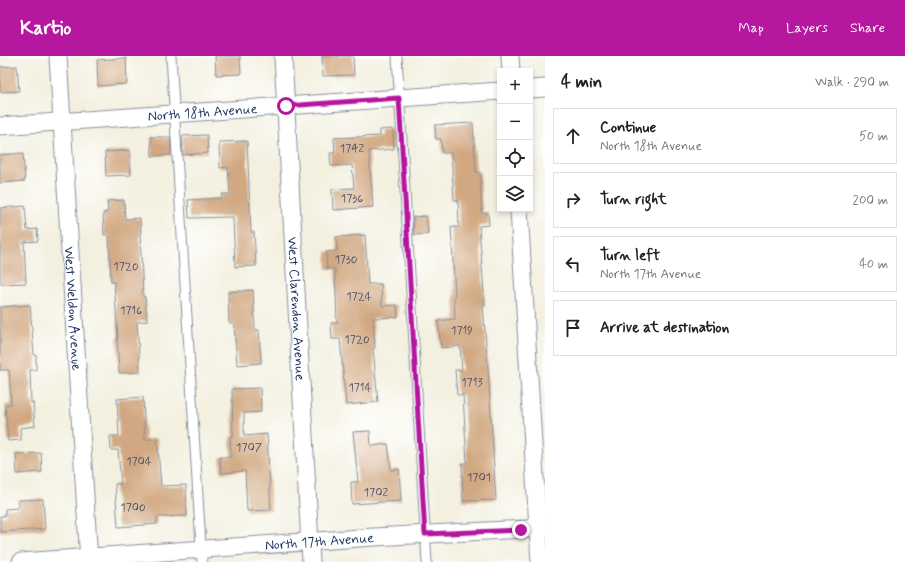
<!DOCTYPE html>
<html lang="en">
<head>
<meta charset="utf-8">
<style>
	:root { --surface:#fff; --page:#f6f6f6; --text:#222; --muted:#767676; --line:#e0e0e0; --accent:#b5179e }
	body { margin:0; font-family:Mynerve,sans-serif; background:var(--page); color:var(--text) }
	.controls { position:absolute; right:12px; top:12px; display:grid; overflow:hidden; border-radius:0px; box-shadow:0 2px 6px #0003 }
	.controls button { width:36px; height:36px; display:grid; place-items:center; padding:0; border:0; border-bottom:1px solid var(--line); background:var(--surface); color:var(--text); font:20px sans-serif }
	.stop { position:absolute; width:12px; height:12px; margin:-9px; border:3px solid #b5179e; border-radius:50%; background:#fff }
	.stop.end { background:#b5179e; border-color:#fff; box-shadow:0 1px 4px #0008 }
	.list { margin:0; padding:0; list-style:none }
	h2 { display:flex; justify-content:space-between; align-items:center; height:52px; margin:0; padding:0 16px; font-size:17px }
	h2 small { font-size:13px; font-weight:400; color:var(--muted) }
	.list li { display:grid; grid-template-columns:26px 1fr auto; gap:12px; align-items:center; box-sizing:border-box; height:56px; margin:0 8px 8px; padding:0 8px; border:1px solid var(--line); border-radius:0px }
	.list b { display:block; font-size:15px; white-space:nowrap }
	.list p { margin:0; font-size:13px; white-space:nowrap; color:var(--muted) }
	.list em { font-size:13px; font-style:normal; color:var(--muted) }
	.icon { flex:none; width:22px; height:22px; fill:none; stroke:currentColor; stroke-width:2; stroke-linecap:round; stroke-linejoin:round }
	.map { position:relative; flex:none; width:545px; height:506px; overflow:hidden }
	header { display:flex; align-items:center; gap:24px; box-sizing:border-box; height:56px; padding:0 20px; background:var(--accent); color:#fff }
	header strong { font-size:19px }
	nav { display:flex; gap:22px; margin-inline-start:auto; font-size:14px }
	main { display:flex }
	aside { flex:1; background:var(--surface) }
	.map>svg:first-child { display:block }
	.building { fill:#d1a881 }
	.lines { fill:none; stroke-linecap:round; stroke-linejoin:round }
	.lane-casing { stroke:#87909e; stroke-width:11 }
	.street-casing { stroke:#87909e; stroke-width:19 }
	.lane { stroke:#fff; stroke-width:9 }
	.street { stroke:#fff; stroke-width:17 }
	.route { stroke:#b5179e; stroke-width:5 }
	.labels { text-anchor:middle; stroke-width:3; stroke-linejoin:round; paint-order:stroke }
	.number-label { font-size:12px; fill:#484d67 }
	.street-label { font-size:14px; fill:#1b2f5e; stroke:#fff }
</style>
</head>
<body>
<header>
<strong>Kartio</strong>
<nav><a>Map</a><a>Layers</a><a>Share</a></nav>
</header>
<main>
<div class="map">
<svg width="545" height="506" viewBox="0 0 545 506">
	<rect width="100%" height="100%" fill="#fff"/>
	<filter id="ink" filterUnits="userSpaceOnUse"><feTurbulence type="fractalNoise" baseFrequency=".025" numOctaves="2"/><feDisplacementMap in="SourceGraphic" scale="8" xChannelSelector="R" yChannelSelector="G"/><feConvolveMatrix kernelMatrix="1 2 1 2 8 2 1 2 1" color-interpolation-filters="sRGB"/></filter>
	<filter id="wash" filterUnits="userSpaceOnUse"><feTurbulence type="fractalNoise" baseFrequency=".012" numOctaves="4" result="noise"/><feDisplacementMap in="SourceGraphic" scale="16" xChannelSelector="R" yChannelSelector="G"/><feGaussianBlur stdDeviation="0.9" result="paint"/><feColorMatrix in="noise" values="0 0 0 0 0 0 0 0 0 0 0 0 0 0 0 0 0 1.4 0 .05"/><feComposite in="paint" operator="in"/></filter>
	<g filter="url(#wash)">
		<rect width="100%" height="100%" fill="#f3f0df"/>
		<g id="blocks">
			<g class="building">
				<path d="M215,0H240L241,18L216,19Z"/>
				<path d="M322,0H353L354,19L323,20Z"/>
				<path d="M126,2L127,28L98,30L97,4Z"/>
				<path d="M17,10L19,35L0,36V11Z"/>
				<path d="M473,67L476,116H480L482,157H488L489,169L479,170L485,250H483L488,312L496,444L463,445L462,407H467L463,339H457L455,314H462L460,290L441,292L438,265L455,263L454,239H455L451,171H459L458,144H454L451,97H442L441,83H436L435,69Z"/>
				<path d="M393,73L394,93L369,95L373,151L333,154L332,133L354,132L352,109L331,110L330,97H335L334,82L380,80V74Z"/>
				<path d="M207,79L208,97L183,99L182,80Z"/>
				<path d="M151,81H170L171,99L152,100Z"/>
				<path d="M247,85L251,176H254L256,210L235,211L233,161L189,162L188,144L222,142V138H230L228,111L220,112L219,86Z"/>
				<path d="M130,94L131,119L106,120L105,96Z"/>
				<path d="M23,97L25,125L0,127V99Z"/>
				<path d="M124,144L125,163L140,162L141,177H140L143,241H145L147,265L137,266L140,316L119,317L117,282H118L114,226H111L109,179H104L103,157L108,156L107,145Z"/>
				<path d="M25,150L27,174L37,173L38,185L24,186L26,227L0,228V152Z"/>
				<path d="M426,160L428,178L414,179L413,161Z"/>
				<path d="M365,179L368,228H381L382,250L397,249L398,261L373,262L375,292H373L378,346L346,349L340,283H332L331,267H337L335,213H327L326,196L337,195L336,181Z"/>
				<path d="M253,234L255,274H259L261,307L237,309L234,267H229L228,236Z"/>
				<path d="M30,249L34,299H36V314H30L31,347L33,346L35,370L20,372L21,384L8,385L5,349L11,348L9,314H0V251Z"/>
				<path d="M260,332L261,356L244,357V380L267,378L271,454L247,455L245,415L221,417L220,401H231L230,381L233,380L232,333Z"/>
				<path d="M143,341L145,384L157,382L161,430L186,429L187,460L157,461V468L118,471L115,428H121L118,394H111L110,380H119L117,343Z"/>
				<path d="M370,375L371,390L388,388L391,414L399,413L401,445L352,448L351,426H358L353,376Z"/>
				<path d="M41,397L42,416L17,418L16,398Z"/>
				<path d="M43,443L45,473L0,476V460H5V453L18,452V444Z"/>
			</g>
		</g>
	</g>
	<g filter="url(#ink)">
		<use href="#blocks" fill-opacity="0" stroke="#87909e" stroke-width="1"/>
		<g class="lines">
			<g class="lane-casing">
				<g id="lane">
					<path d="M171,0L202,506"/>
					<path d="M397,0L427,506"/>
				</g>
			</g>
			<g class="street-casing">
				<g id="street">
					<path id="s1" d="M58,0L89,506"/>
					<path id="s2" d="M283,0L311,506"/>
					<path d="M510,0L511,15"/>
					<path d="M530,33L545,32"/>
					<path id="s3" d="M0,70L500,35"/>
					<path d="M519,153L540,506"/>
					<path id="s4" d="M21,506L374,481L545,472"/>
				</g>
			</g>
			<use href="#lane" class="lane"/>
			<use href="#street" class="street"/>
		</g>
	</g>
	<g class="lines" filter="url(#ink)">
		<path class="route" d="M286,50L399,42L425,478L521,474"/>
	</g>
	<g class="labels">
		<g class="number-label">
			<text x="352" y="96">1742</text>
			<text x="352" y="146">1736</text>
			<text x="346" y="207">1730</text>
			<text x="126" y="214">1720</text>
			<text x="359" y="244">1724</text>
			<text x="131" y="258">1716</text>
			<text x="462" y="278">1719</text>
			<text x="357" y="287">1720</text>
			<text x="472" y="330">1713</text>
			<text x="360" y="335">1714</text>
			<text x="249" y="395">1707</text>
			<text x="139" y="409">1704</text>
			<text x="479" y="425">1701</text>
			<text x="376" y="440">1702</text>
			<text x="133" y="455">1700</text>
		</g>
		<g class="street-label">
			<text dy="5" stroke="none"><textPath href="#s3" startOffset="203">North 18th Avenue</textPath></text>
			<text dy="5" stroke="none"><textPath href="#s1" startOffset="253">West Weldon Avenue</textPath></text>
			<text dy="5" stroke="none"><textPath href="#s2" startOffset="253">West Clarendon Avenue</textPath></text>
			<text dy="5" stroke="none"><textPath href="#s4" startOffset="299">North 17th Avenue</textPath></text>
		</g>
	</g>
</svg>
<div class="controls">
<button>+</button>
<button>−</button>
<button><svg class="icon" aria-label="locate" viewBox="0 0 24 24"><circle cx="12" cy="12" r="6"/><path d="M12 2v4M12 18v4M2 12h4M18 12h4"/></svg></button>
<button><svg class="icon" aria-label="layers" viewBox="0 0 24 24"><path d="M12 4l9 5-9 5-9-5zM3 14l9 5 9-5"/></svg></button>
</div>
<div class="stop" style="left:286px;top:50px"></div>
<div class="stop end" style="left:521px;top:474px"></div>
</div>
<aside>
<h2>4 min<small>Walk · 290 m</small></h2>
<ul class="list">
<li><svg class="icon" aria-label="ahead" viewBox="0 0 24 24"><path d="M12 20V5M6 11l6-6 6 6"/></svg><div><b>Continue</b><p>North 18th Avenue</p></div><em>50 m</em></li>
<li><svg class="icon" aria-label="right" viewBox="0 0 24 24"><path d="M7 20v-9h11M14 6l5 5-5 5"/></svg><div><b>Turn right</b></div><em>200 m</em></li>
<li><svg class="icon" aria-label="left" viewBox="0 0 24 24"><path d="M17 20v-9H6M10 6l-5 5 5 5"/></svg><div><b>Turn left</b><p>North 17th Avenue</p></div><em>40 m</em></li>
<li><svg class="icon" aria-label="arrive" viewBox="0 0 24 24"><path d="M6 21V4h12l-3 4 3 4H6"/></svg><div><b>Arrive at destination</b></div></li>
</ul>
</aside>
</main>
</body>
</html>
